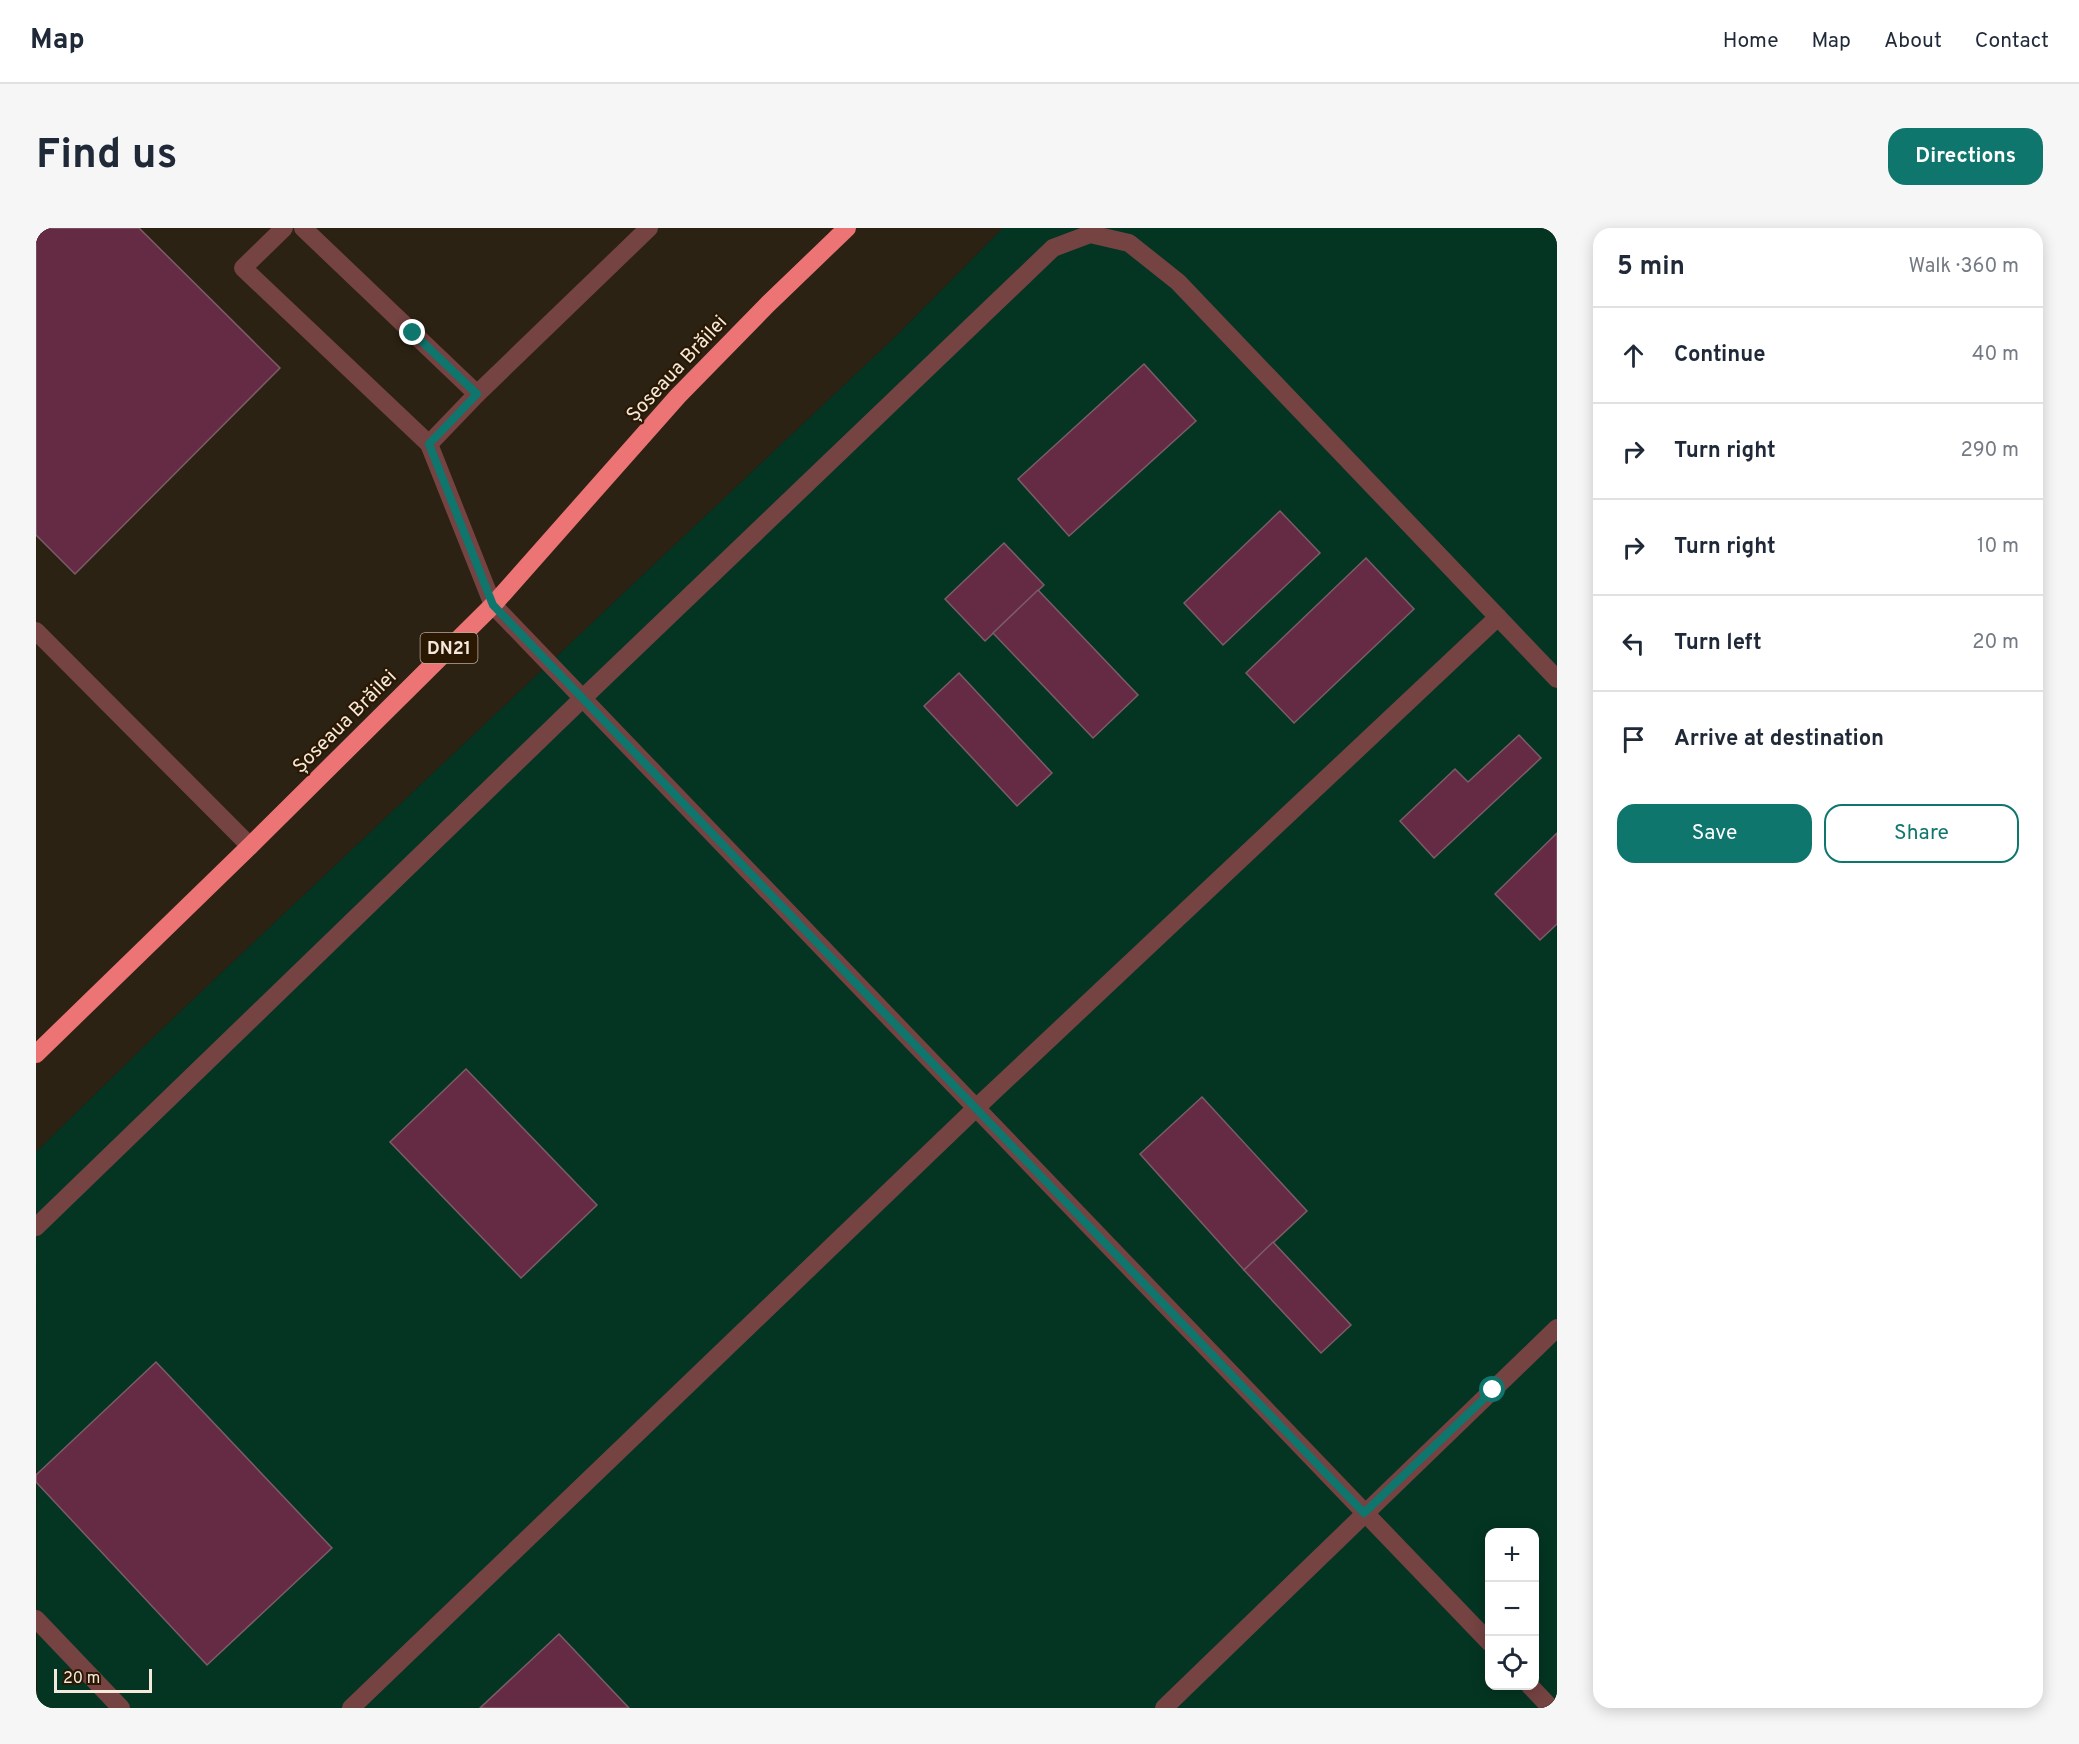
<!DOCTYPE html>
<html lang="en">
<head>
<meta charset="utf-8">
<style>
	:root { --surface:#fff; --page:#f6f6f7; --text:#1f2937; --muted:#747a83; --line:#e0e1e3; --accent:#0f766e }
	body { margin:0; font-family:Overpass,sans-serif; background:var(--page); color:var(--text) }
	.controls { position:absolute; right:18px; bottom:18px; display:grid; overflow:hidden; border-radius:12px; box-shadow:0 3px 15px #0003 }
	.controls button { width:54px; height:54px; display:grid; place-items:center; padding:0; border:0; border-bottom:2px solid var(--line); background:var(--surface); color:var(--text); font:30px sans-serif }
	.scale { position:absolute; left:18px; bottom:15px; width:98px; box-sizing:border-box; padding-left:6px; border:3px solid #f5e9db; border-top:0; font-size:16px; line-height:21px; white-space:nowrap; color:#f5e9db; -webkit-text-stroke:4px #2a1803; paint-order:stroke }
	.stop { position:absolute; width:18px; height:18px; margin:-14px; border:4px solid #0f766e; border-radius:50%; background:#fff }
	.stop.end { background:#0f766e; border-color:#fff; box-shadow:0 2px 6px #0008 }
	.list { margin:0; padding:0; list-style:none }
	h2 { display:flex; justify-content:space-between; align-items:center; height:78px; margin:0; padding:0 24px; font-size:26px }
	h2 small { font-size:20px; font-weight:400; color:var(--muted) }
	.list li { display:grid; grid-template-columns:39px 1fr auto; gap:18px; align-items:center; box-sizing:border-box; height:96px; padding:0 24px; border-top:2px solid var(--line) }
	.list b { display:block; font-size:22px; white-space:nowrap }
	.list em { font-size:20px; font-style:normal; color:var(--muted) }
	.actions { display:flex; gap:12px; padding:18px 24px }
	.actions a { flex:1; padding:14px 0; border:2px solid var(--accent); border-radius:18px; text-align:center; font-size:21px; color:var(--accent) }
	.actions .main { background:var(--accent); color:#fff }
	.icon { flex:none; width:33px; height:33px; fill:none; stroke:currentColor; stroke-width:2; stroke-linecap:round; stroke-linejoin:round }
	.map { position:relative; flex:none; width:1521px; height:1480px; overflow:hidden; border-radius:18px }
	header { display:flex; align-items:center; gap:36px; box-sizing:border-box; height:84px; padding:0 30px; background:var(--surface); border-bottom:2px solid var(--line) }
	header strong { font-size:28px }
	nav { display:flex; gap:33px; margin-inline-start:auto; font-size:21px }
	.intro { display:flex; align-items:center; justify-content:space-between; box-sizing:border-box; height:144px; padding:0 36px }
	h1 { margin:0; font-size:42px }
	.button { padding:15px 27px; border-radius:18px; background:var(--accent); color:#fff; font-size:21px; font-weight:700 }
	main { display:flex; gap:36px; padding:0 36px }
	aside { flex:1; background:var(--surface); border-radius:18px; box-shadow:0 3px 15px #0003 }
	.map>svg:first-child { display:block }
	.industrial { fill:#2c2213 }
	.green { fill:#043522; fill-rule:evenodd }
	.building { fill:#652b44; stroke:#7c5c68; stroke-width:1.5 }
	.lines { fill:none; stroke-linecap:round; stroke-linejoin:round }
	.minor { stroke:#744342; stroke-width:18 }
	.highway { stroke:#ed7475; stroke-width:18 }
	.route { stroke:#0f766e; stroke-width:8 }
	.labels { text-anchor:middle; stroke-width:4.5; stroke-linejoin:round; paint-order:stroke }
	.shield { fill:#2a1803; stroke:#b8aa9a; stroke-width:1.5 }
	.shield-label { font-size:18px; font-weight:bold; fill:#f5e9db }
	.street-label { font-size:20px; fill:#f5e9db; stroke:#2a1803 }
</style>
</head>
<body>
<header>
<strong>Map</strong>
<nav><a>Home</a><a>Map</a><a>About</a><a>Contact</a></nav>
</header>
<div class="intro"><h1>Find us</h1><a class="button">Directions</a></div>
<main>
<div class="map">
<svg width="1521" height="1480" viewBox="0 0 1521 1480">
	<rect width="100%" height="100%" fill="#2a1803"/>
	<path class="industrial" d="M0,0H967L860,108L128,799L0,924Z"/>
	<path class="green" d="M967,0H1521V1480H1L0,924L128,799L860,108ZM1454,1304H1498V1458H1454Z"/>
	<g class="building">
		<path d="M0,0H103L244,140L39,346L0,307Z"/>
		<path d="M1108,136L1160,193L1033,308L982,251Z"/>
		<path d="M1244,283L1284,325L1187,417L1148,375Z"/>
		<path d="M968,315L1008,357L949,413L909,371Z"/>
		<path d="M1330,330L1378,381L1258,495L1210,445Z"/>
		<path d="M1002,362L1102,467L1057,510L957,405Z"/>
		<path d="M923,445L1016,545L981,578L888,478Z"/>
		<path d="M1483,507L1505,530L1398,630L1364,593L1419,541L1432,554Z"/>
		<path d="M1521,605V696L1504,712L1459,666Z"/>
		<path d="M430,841L561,977L485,1050L354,914Z"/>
		<path d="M1166,869L1271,983L1208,1042L1104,926Z"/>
		<path d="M1237,1014L1315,1097L1285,1125L1208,1042Z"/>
		<path d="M120,1134L296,1320L171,1437L0,1254V1247Z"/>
		<path d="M523,1406L593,1480H444Z"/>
	</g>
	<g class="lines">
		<g class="minor">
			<path d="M248,0L207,40L393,216L457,377L1454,1415"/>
			<path d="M267,0L441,166"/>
			<path d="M393,216L441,166L613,0"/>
			<path d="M0,403L214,618"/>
			<path d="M0,999L547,470L1017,20L1054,6L1093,15L1142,54L1521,451"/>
			<path d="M0,1391L85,1480"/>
			<path d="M1494,1458L1515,1480"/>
			<path d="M315,1480L940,880L1462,389"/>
			<path d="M1128,1480L1521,1100"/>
		</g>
		<path class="highway" d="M0,826L214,618L457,377L642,168L732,76L811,0"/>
	</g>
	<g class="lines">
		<path class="route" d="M377,105L441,166L393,216L457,377L1328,1285L1457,1162"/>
	</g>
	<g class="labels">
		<rect class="shield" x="384.5" y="405" width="57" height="30" rx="4.5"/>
		<g class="shield-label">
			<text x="413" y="426">DN21</text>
		</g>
		<g class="street-label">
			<text transform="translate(640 140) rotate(-47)" y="7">Șoseaua Brăilei</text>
			<text transform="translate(308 493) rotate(-45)" y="7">Șoseaua Brăilei</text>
		</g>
	</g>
</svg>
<div class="controls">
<button>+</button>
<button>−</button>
<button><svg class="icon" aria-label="locate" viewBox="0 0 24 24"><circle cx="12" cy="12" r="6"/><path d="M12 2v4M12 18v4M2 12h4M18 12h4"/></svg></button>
</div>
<div class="scale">20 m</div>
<div class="stop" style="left:1457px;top:1162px"></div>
<div class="stop end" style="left:377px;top:105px"></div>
</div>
<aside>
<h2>5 min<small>Walk · 360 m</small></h2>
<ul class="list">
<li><svg class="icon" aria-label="ahead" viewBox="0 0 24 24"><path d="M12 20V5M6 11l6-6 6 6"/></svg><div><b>Continue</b></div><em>40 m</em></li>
<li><svg class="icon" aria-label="right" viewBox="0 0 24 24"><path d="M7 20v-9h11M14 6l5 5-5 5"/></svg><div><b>Turn right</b></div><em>290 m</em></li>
<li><svg class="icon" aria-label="right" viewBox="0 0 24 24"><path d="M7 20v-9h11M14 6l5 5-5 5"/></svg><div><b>Turn right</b></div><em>10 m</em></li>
<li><svg class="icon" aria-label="left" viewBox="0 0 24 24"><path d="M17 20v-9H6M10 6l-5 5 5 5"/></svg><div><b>Turn left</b></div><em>20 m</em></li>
<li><svg class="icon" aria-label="arrive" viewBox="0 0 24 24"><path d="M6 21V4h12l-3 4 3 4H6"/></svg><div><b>Arrive at destination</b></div></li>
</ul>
<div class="actions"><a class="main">Save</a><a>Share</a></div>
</aside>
</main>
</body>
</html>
